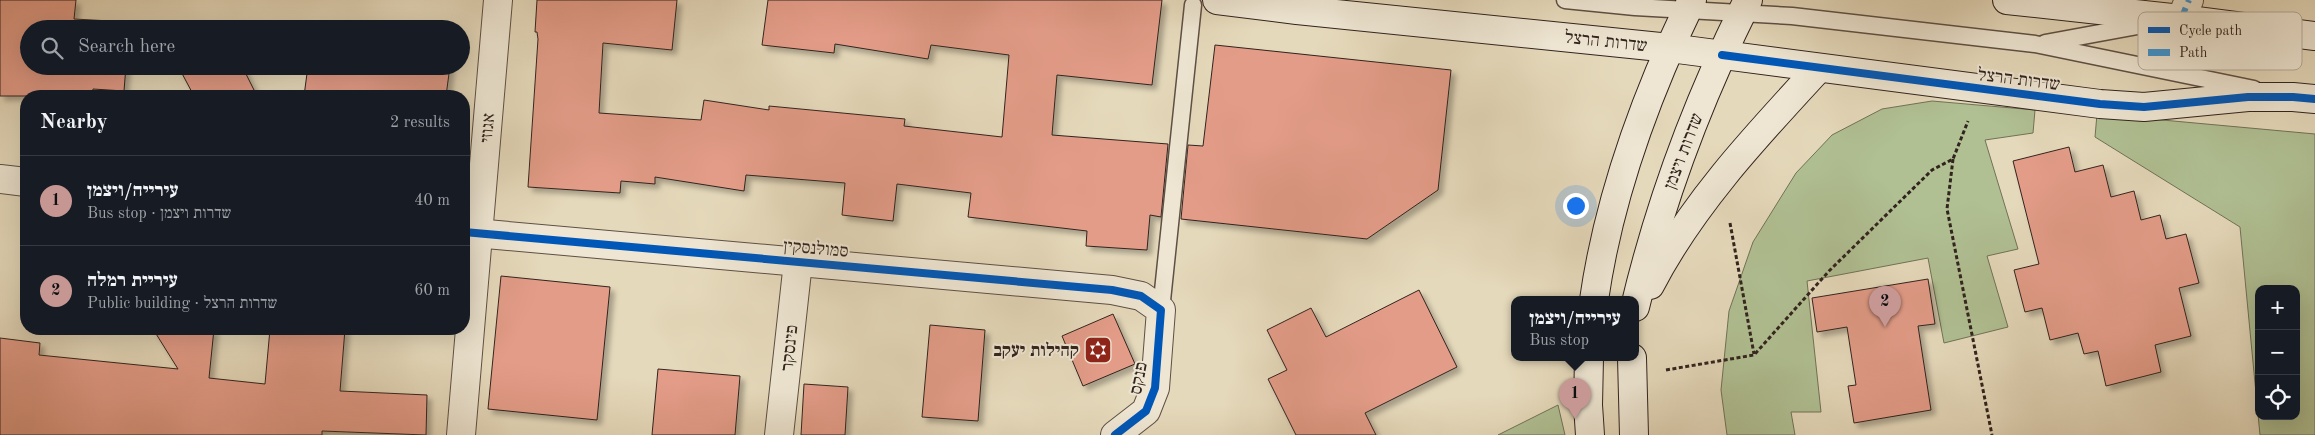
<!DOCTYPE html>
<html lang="en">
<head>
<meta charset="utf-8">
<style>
	:root { --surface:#171b24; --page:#242831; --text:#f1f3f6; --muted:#9ea1a6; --line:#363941; --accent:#c59692 }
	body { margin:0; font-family:"Old Standard TT","Frank Ruhl Libre",serif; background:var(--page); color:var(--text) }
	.controls { position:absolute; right:15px; bottom:15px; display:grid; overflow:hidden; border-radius:10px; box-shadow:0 5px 20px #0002 }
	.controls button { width:45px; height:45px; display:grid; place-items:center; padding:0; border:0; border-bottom:1px solid var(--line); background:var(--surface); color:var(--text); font:25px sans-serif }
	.you { position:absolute; left:1575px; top:205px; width:18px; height:18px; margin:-12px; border:4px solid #fff; border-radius:50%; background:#1a73e8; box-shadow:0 0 0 8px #1a73e833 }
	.badge { display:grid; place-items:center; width:32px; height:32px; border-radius:50%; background:var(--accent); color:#111; font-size:16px; font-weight:700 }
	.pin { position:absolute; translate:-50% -41px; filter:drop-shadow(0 1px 2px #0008) }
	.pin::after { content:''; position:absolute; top:26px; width:18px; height:15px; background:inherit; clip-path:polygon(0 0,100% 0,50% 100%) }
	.popup { position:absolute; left:1511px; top:296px; width:128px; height:65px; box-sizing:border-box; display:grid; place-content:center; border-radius:10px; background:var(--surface); filter:drop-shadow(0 1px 4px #0005); font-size:16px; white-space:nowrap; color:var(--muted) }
	.popup b { font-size:19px; color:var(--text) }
	.popup::after { content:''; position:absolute; left:50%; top:100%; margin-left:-10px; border:10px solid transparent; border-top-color:var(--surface) }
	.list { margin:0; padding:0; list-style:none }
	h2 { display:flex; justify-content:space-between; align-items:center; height:65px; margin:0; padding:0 20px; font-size:21px }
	h2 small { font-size:16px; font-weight:400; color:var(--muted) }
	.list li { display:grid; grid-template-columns:32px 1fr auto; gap:15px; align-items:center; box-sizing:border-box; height:90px; padding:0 20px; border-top:1px solid var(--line) }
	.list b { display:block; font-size:19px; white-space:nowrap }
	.list p { margin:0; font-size:16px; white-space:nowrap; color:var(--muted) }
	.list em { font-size:16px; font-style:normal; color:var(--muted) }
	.icon { flex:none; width:28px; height:28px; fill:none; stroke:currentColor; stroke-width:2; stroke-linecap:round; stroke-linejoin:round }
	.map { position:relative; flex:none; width:2315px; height:435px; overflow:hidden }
	.search { position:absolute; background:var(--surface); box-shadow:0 5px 20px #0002; left:20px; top:20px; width:450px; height:55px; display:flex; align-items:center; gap:12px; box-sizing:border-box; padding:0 18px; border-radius:28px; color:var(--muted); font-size:19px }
	.panel { position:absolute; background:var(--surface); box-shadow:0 5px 20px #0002; left:20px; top:90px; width:450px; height:245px; border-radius:20px }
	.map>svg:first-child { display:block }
	.green { fill:#b0c093; stroke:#707258; fill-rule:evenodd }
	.building { fill:#e39c88; stroke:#31231e; filter:url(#shadow) }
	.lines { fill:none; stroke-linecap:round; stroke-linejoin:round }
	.lane-casing { stroke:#5e5045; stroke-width:19 }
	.street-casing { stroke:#5e5045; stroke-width:30 }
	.secondary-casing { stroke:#31231e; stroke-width:30 }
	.path { stroke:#31231e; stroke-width:3; stroke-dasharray:4 2.5; stroke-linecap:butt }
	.lane { stroke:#eee6d3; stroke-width:16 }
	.street { stroke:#eee6d3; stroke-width:28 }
	.secondary { stroke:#eee6d3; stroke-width:28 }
	.quiet { stroke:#3d95d5; stroke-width:6; stroke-dasharray:12 6; stroke-linecap:butt }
	.cycleway-casing { stroke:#eee6d3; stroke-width:11 }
	.cycleway { stroke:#0057b8; stroke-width:8 }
	.labels { text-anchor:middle; stroke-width:4; stroke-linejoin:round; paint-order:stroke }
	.street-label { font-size:18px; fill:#31231e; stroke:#eee6d3 }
	.poi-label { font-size:18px; font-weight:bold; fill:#31231e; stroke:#eee6d3; text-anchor:end }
	.key { fill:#eee6d3; stroke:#b5ac9d; stroke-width:1 }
	.key-label { font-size:14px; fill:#31231e }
</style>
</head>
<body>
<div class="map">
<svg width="2315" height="435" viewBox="0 0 2315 435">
	<defs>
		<filter id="shadow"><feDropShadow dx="4.5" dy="4.5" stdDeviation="2.5" flood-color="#0004"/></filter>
	</defs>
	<rect width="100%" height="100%" fill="#e5d9bb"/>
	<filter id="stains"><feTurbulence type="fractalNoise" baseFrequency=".004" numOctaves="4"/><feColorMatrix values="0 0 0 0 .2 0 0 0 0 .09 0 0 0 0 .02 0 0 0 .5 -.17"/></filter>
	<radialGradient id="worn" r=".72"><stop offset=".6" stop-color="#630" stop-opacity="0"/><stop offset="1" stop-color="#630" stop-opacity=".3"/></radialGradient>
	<g class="green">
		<path d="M1932,101L2035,110L2033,133L1985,140L2018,249L1987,256L2008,327L1944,343L1928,258L1807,281L1821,412H1791L1795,435H1727L1721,390L1729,311L1753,242L1796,173L1832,135L1882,109Z"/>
		<path d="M2097,114L2315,134V435H2260L2240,227L2095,137ZM2259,289H2296V416H2259Z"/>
		<path d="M1558,405L1565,435H1498Z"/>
	</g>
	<g class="building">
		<path d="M0,0H76L74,19L129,22V29H29V66H126L124,91L93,89L92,96H0Z"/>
		<path d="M537,0H677L672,50L603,43L599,113L701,120L704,100L769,110V106L905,119L904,126L1002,137L1009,55L931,45L928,59L835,44L834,53L762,45L768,0H1162L1152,85L1057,75L1052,135L1168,144L1161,217L1150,215L1147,250L1086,246L1087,231L968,217L971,193L897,184L893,221L842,215L845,183L746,175L744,191L655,177V184L621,181L620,193L528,187L538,39L537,32H535Z"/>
		<path d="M1215,45L1451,70L1438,190L1367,239L1181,219L1188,145L1203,146Z"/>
		<path d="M178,66H242L257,96H194Z"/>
		<path d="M308,66H450L446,96H304Z"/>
		<path d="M2069,147L2075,172L2103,165L2111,197L2134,191L2141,220L2160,215L2166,239L2186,234L2199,283L2179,288L2191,336L2155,345L2161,372L2106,386L2098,351L2084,354L2078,333L2050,340L2042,308L2025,312L2014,270L2039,264L2013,161Z"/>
		<path d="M501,276L610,287L597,420L488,409Z"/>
		<path d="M1928,279L1935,324L1918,326L1931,410L1854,423L1848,386L1856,385L1847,327L1817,332L1812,298Z"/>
		<path d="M1419,290L1457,367L1365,413L1376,435H1296L1268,379L1287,370L1267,330L1311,308L1326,337Z"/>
		<path d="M1113,314L1135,364L1083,386L1062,336Z"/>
		<path d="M930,325L985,330L978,421L922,417Z"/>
		<path d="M153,329H214L209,378L265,384L270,329H345L340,391L427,395L426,435L322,431V435H0V338L40,343L39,355L178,369Z"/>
		<path d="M658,369L740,376L735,435H652Z"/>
		<path d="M804,384L848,387L845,435H801Z"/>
	</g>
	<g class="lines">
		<g class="lane-casing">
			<g id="lane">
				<path d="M1565,0L1635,7L1792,16L2035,44L2254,89"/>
				<path d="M2045,43L2154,23"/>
				<path d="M1161,310L1193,5"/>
			</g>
		</g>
		<g class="street-casing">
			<g id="street">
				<path d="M2181,19L2189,0"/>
				<path d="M0,179L26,182"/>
				<path d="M464,232L1112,290L1141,296L1161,310L1155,388L1146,411L1115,435"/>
				<path d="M461,435L498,0"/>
				<path d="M779,435L798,262"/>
			</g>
		</g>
		<g class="secondary-casing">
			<g id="secondary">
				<path d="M1217,0L1297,10L1670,48L2100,104L2144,107L2248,97H2293L2315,99"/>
				<path d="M2007,0L2181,19L2315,36"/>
				<path d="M1650,285C1692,204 1757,135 1818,69"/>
				<path d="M1594,300C1609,195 1646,95 1692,0"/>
				<path d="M1635,307C1660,201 1699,98 1748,0"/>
				<path d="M1589,358L1588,405L1590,435"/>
				<path d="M1632,358L1634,435"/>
			</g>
		</g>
		<g class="path">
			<path d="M1953,159L1947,209L1992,435"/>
			<path d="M1730,223L1754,354"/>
			<path d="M1666,370L1754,355L1829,271L1932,170L1953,159L1968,121"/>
		</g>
		<use href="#lane" class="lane"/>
		<use href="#street" class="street"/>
		<use href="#secondary" class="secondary"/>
		<path class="quiet" d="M2181,19L2189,0"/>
		<g class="cycleway-casing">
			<g id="cycleway">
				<path d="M1722,55L2100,104L2144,107L2248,97H2293L2315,99"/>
				<path d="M464,232L1112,290L1141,296L1161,310L1155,388L1146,411L1115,435"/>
			</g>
		</g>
		<use href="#cycleway" class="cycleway"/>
	</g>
	<defs>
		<g id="synagogue-square" transform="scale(1.4375)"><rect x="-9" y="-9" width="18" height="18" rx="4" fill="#8f2418" stroke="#eee6d3"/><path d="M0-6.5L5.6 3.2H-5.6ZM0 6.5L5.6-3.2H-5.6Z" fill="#fff"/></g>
	</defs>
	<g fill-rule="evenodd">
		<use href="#synagogue-square" x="1098" y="350"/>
	</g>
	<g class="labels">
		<g class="street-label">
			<text transform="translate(1606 41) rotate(6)" y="6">שדרות הרצל</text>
			<text transform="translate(2019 79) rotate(7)" y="6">שדרות הרצל</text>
			<text transform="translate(487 128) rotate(-85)" y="6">אגוזי</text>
			<text transform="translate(1683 151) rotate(-69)" y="6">שדרות ויצמן</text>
			<text transform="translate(816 248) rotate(5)" y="6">סמולנסקין</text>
			<text transform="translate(789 348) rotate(-84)" y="6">פינסקר</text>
			<text transform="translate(1138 378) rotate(-79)" y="6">פנקס</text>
		</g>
		<g class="poi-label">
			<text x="1079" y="356">קהילות יעקב</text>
		</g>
	</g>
	<rect x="2138" y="12" width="164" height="58" rx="8" class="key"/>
	<rect x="2148" y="27" width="22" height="6" fill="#0057b8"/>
	<rect x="2148" y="49" width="22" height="7" fill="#3d95d5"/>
	<g class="key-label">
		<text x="2179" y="35">Cycle path</text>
		<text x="2179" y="57">Path</text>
	</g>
	<rect width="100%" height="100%" filter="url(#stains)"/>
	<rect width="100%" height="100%" fill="url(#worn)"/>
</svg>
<div class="controls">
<button>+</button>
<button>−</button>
<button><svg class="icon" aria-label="locate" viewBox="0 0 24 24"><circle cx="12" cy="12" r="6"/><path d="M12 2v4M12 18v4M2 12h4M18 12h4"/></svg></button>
</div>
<div class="you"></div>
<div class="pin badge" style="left:1575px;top:419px">1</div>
<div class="popup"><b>עירייה/ויצמן</b>Bus stop</div>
<div class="pin badge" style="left:1885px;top:327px">2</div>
<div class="search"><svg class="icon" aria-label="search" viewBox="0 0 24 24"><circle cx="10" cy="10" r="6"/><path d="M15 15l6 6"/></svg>Search here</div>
<section class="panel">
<h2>Nearby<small>2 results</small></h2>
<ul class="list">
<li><span class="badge">1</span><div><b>עירייה/ויצמן</b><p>Bus stop · שדרות ויצמן</p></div><em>40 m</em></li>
<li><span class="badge">2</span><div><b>עיריית רמלה</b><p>Public building · שדרות הרצל</p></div><em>60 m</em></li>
</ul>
</section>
</div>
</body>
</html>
